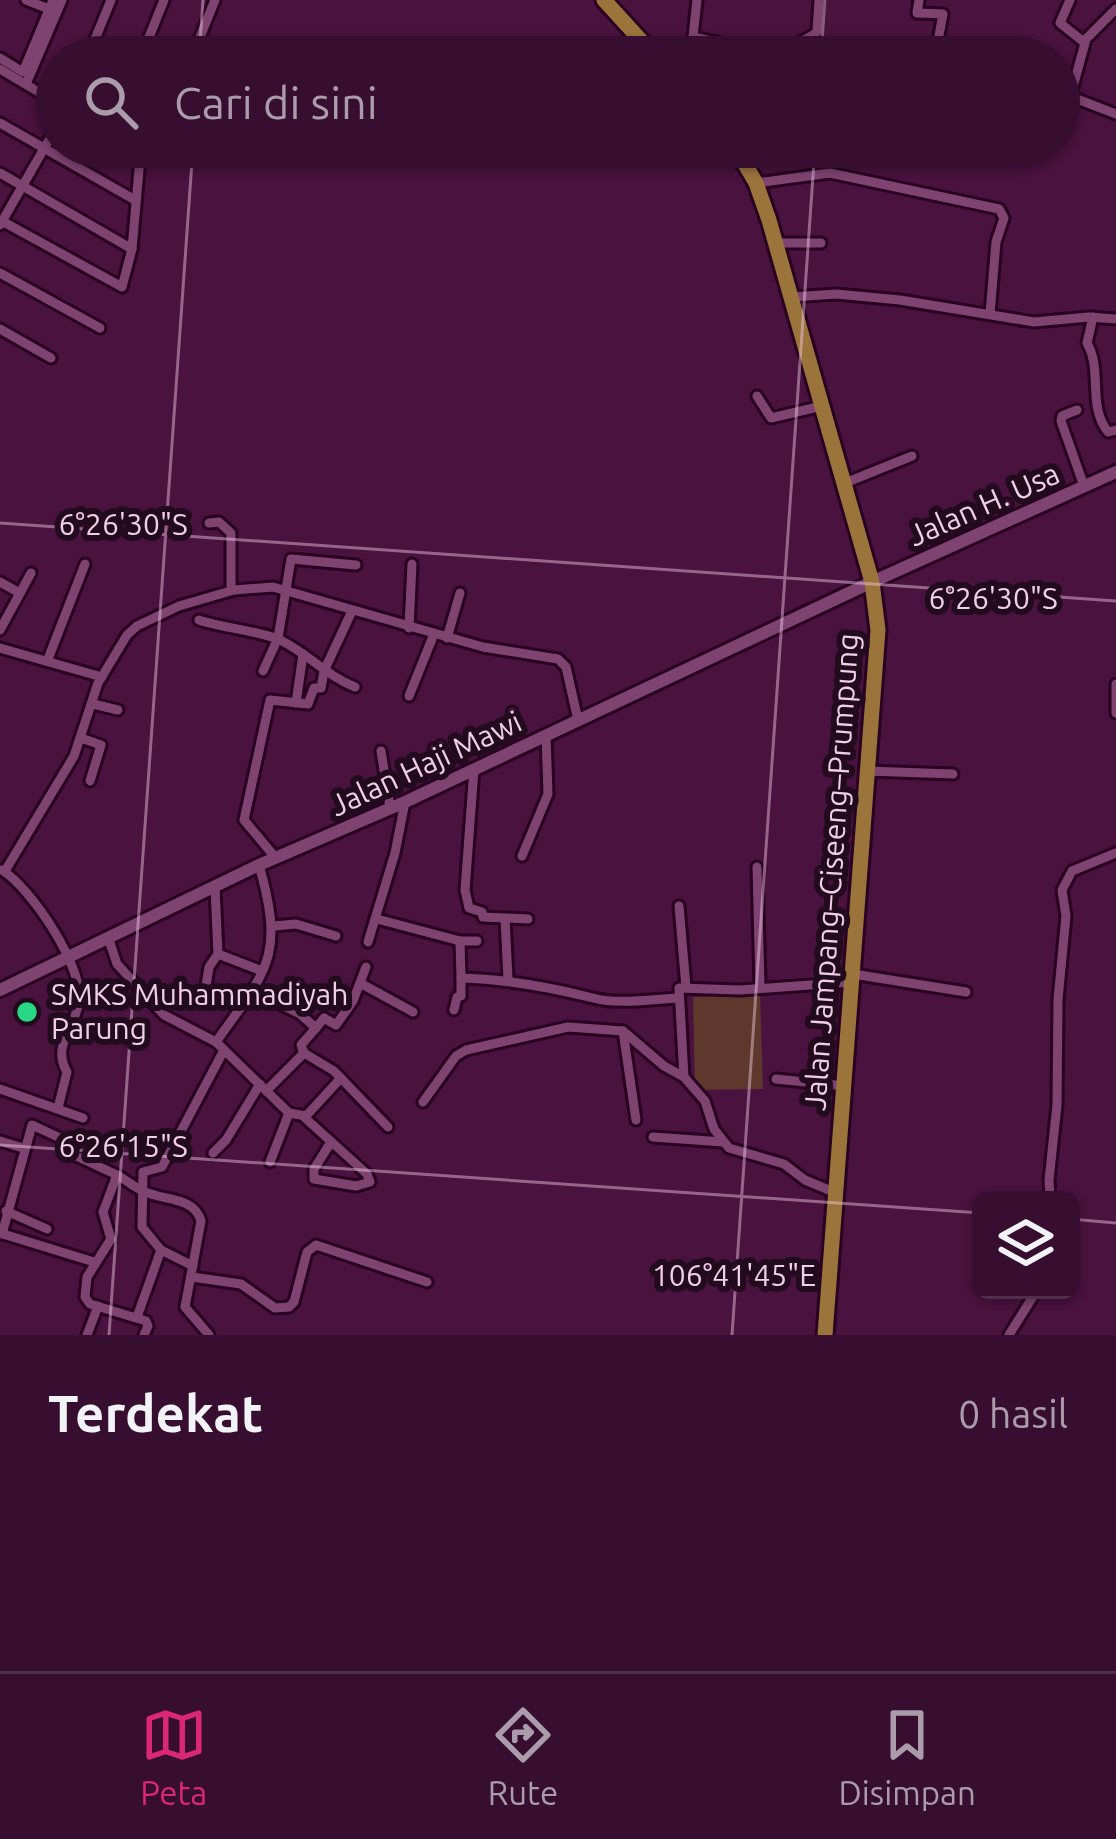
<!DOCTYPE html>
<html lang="id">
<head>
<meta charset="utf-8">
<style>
	:root { --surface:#370e2f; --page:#421c3b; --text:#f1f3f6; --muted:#aa9caa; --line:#512e4b; --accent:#db2777 }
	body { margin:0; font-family:Ubuntu,sans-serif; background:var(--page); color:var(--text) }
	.controls { position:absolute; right:36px; bottom:36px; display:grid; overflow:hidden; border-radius:18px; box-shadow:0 3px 9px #0004 }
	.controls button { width:108px; height:108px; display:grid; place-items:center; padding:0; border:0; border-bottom:3px solid var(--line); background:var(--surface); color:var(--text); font:60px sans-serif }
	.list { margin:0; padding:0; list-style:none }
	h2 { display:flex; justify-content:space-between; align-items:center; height:156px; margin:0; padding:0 48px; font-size:51px }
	h2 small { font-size:39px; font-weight:400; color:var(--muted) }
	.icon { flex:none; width:66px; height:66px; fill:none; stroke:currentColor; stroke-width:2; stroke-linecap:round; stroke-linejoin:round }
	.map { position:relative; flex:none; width:1116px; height:1335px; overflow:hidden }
	.search { position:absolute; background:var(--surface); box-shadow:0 3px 9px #0004; left:36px; right:36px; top:36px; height:132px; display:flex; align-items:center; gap:30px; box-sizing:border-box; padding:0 42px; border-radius:66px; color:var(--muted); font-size:45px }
	.sheet { height:336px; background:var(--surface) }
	nav { display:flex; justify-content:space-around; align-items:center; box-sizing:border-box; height:168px; border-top:3px solid var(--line); background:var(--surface); font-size:33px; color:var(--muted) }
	nav a { display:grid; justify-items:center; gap:6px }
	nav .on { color:var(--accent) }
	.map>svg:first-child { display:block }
	.green { fill:#5e382d }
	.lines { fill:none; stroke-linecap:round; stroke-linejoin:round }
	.minor-casing { stroke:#290222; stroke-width:15 }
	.tertiary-casing { stroke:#290222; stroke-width:18 }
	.primary-casing { stroke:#290222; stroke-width:21 }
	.minor { stroke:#7e4371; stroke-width:9 }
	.tertiary { stroke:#7e4371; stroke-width:12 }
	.primary { stroke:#9b743c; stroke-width:15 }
	.ticks { fill:none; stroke:#f1cee7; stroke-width:3; stroke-opacity:0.45 }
	.poi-dot { fill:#28d885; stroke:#220b1d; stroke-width:4.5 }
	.labels { text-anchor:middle; stroke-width:12; stroke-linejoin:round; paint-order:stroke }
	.street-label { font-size:30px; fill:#f1cee7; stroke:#220b1d }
	.poi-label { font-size:30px; fill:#f1cee7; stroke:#220b1d; text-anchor:start }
	.ticks-label { font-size:30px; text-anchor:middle; fill:#f1cee7; stroke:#220b1d; stroke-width:12; stroke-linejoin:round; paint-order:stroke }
</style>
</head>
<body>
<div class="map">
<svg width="1116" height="1335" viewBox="0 0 1116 1335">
	<rect width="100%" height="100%" fill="#49123f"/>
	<path class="green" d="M760,995L763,1089L695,1090L693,997Z"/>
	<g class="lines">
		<g class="minor-casing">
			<g id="minor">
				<path d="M26,0L49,9"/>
				<path d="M919,0L917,13L943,14L935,57"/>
				<path d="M1070,0L1060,23L1085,43L1071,94"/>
				<path d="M693,37C737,46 778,61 817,32L819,0"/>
				<path d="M1084,41L1116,9"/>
				<path d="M89,54L111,0"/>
				<path d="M141,57L164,0"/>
				<path d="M192,57L215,0"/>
				<path d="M686,57L693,37L697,0"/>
				<path d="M0,58L23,72L53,0"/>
				<path d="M0,69L57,103"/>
				<path d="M26,84L62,0"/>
				<path d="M1059,92L1116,114"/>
				<path d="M0,123L135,200"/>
				<path d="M0,173L132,249"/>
				<path d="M756,183L830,173L999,209L1004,218L996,242L990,314"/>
				<path d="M0,220L122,287L132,249L141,147"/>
				<path d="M0,225L57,126"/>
				<path d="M776,243H821"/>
				<path d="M0,273L100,328"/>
				<path d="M792,297L836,294L900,300L1034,322L1089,317L1116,319"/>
				<path d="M1093,317L1087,343C1103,371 1087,406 1108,432L1116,430"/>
				<path d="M0,329L51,358"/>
				<path d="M757,396L771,418L822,406"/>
				<path d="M1077,410L1062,416L1061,421L1084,486"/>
				<path d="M845,483L912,456"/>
				<path d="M209,523L219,522L231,533V590"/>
				<path d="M0,582L18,592"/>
				<path d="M199,620C222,628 266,632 282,641C308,654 327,676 355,687"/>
				<path d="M409,628L412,564"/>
				<path d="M0,630L31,573"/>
				<path d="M447,638L460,593"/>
				<path d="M0,648L102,677"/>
				<path d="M48,659L85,564"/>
				<path d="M263,671L278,638L291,559L356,565"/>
				<path d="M1116,684V713"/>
				<path d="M409,696L434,634"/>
				<path d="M296,703L303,654"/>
				<path d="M93,704L118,710"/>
				<path d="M81,738L101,745L90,781"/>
				<path d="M381,751L390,807"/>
				<path d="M474,769L465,890L469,908L482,912L483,917L528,919"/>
				<path d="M867,771L953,774"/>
				<path d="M522,856L548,794L546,735"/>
				<path d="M275,857L244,820L270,700L308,704L314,688H321L324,671L352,611"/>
				<path d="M757,867L760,986"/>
				<path d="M2,870C31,888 83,966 79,1000C76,1029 51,1044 67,1072L58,1108"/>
				<path d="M5,871L74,756L98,683L127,635L137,626L179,606L234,590L273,587L483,647L558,659L566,667L578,720"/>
				<path d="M679,906L686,987"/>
				<path d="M505,918L508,979"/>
				<path d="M377,919L460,941H477"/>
				<path d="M274,926L296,924L336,936"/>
				<path d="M109,940L117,964L164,1015L216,1042L289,1113L306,1116L341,1078"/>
				<path d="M460,941L461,978"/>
				<path d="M368,942L395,853L405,802"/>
				<path d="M218,954L262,971"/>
				<path d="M853,974L966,992"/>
				<path d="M360,983L413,1012"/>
				<path d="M254,991L300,1014L316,1028L324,1018L336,1025L353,1001L366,967"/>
				<path d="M204,999L209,967L218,954L215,888"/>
				<path d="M454,1010L457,997L461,996V978C507,979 549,987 593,998C618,1005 653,999 679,998"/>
				<path d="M623,1031L636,1120"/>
				<path d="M216,1042C268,969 285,956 259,865"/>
				<path d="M304,1053L301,1045L316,1028"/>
				<path d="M684,1077L679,988L740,990L852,982"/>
				<path d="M776,1079L845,1086"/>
				<path d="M0,1089L83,1118"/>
				<path d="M267,1090L304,1053L334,1071L388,1127"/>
				<path d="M423,1102L456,1056L466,1050L568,1027L623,1031L664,1066L684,1077L705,1101L714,1129L729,1148L784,1164L805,1180L836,1193"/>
				<path d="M304,1117L367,1174L370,1182L356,1186L314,1179V1169L331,1142"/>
				<path d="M653,1137L723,1142"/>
				<path d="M0,1141L23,1148"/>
				<path d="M213,1153L226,1140L260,1084"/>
				<path d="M270,1162L289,1113"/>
				<path d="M1050,1200L1049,1180L1057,1105L1058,999L1066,916L1062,890L1072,871L1116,853"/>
				<path d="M6,1211L47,1229"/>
				<path d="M0,1233L94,1262"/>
				<path d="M2,1234L32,1125L71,1143L74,1155L117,1175"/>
				<path d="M193,1266L161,1250L142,1227L143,1172L162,1167L224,1050"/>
				<path d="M192,1277L241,1284L275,1308L289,1307L294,1302L307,1252L316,1245L427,1282"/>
				<path d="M137,1317L161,1250"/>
				<path d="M87,1335L98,1306"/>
				<path d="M144,1335L148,1326L146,1321L90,1304L85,1297L87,1277L111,1239L103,1212L117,1175C126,1180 134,1187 143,1191C163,1201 194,1196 201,1221L185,1307L209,1335"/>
				<path d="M1009,1335L1037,1290"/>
			</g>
		</g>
		<g class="tertiary-casing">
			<path id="tertiary" d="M0,990L259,865L405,802L872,582L1116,472"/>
		</g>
		<g class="primary-casing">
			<g id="primary">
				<path d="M604,0L656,57"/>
				<path d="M735,147L756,183L769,220L872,582L878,630L825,1335"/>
			</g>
		</g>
		<use href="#minor" class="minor"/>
		<use href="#tertiary" class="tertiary"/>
		<use href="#primary" class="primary"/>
	</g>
	<path class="ticks" d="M199,57L203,0M821,57L825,0M0,523L1116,601M0,1145L981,1213M1071,1219L1116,1223M109,1335L193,147M732,1335L815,147"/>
	<circle class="poi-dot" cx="27" cy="1012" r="12"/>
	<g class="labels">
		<g class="street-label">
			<text transform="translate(984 505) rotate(-24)" y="10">Jalan H. Usa</text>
			<text transform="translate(426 764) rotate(-25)" y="10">Jalan Haji Mawi</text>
			<text transform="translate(832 872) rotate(-86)" y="10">Jalan Jampang–Ciseeng–Prumpung</text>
		</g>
		<g class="poi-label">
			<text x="51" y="1005">SMKS Muhammadiyah<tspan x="51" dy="34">Parung</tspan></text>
		</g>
	</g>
	<g class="ticks-label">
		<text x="123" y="535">6°26'30"S</text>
		<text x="993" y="609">6°26'30"S</text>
		<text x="123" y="1157">6°26'15"S</text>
		<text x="734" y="1286">106°41'45"E</text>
	</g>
</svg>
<div class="controls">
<button><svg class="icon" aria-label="layers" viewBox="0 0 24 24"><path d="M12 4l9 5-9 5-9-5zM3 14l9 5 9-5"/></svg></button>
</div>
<div class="search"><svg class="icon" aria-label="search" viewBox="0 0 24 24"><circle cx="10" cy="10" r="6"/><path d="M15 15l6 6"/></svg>Cari di sini</div>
</div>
<section class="sheet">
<h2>Terdekat<small>0 hasil</small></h2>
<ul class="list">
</ul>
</section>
<nav>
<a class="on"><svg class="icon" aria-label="map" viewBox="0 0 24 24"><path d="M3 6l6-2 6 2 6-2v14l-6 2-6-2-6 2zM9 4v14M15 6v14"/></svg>Peta</a>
<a><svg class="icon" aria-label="directions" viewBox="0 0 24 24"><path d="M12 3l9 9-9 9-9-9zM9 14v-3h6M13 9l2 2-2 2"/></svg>Rute</a>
<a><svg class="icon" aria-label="saved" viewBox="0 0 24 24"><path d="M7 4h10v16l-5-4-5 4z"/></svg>Disimpan</a>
</nav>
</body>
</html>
